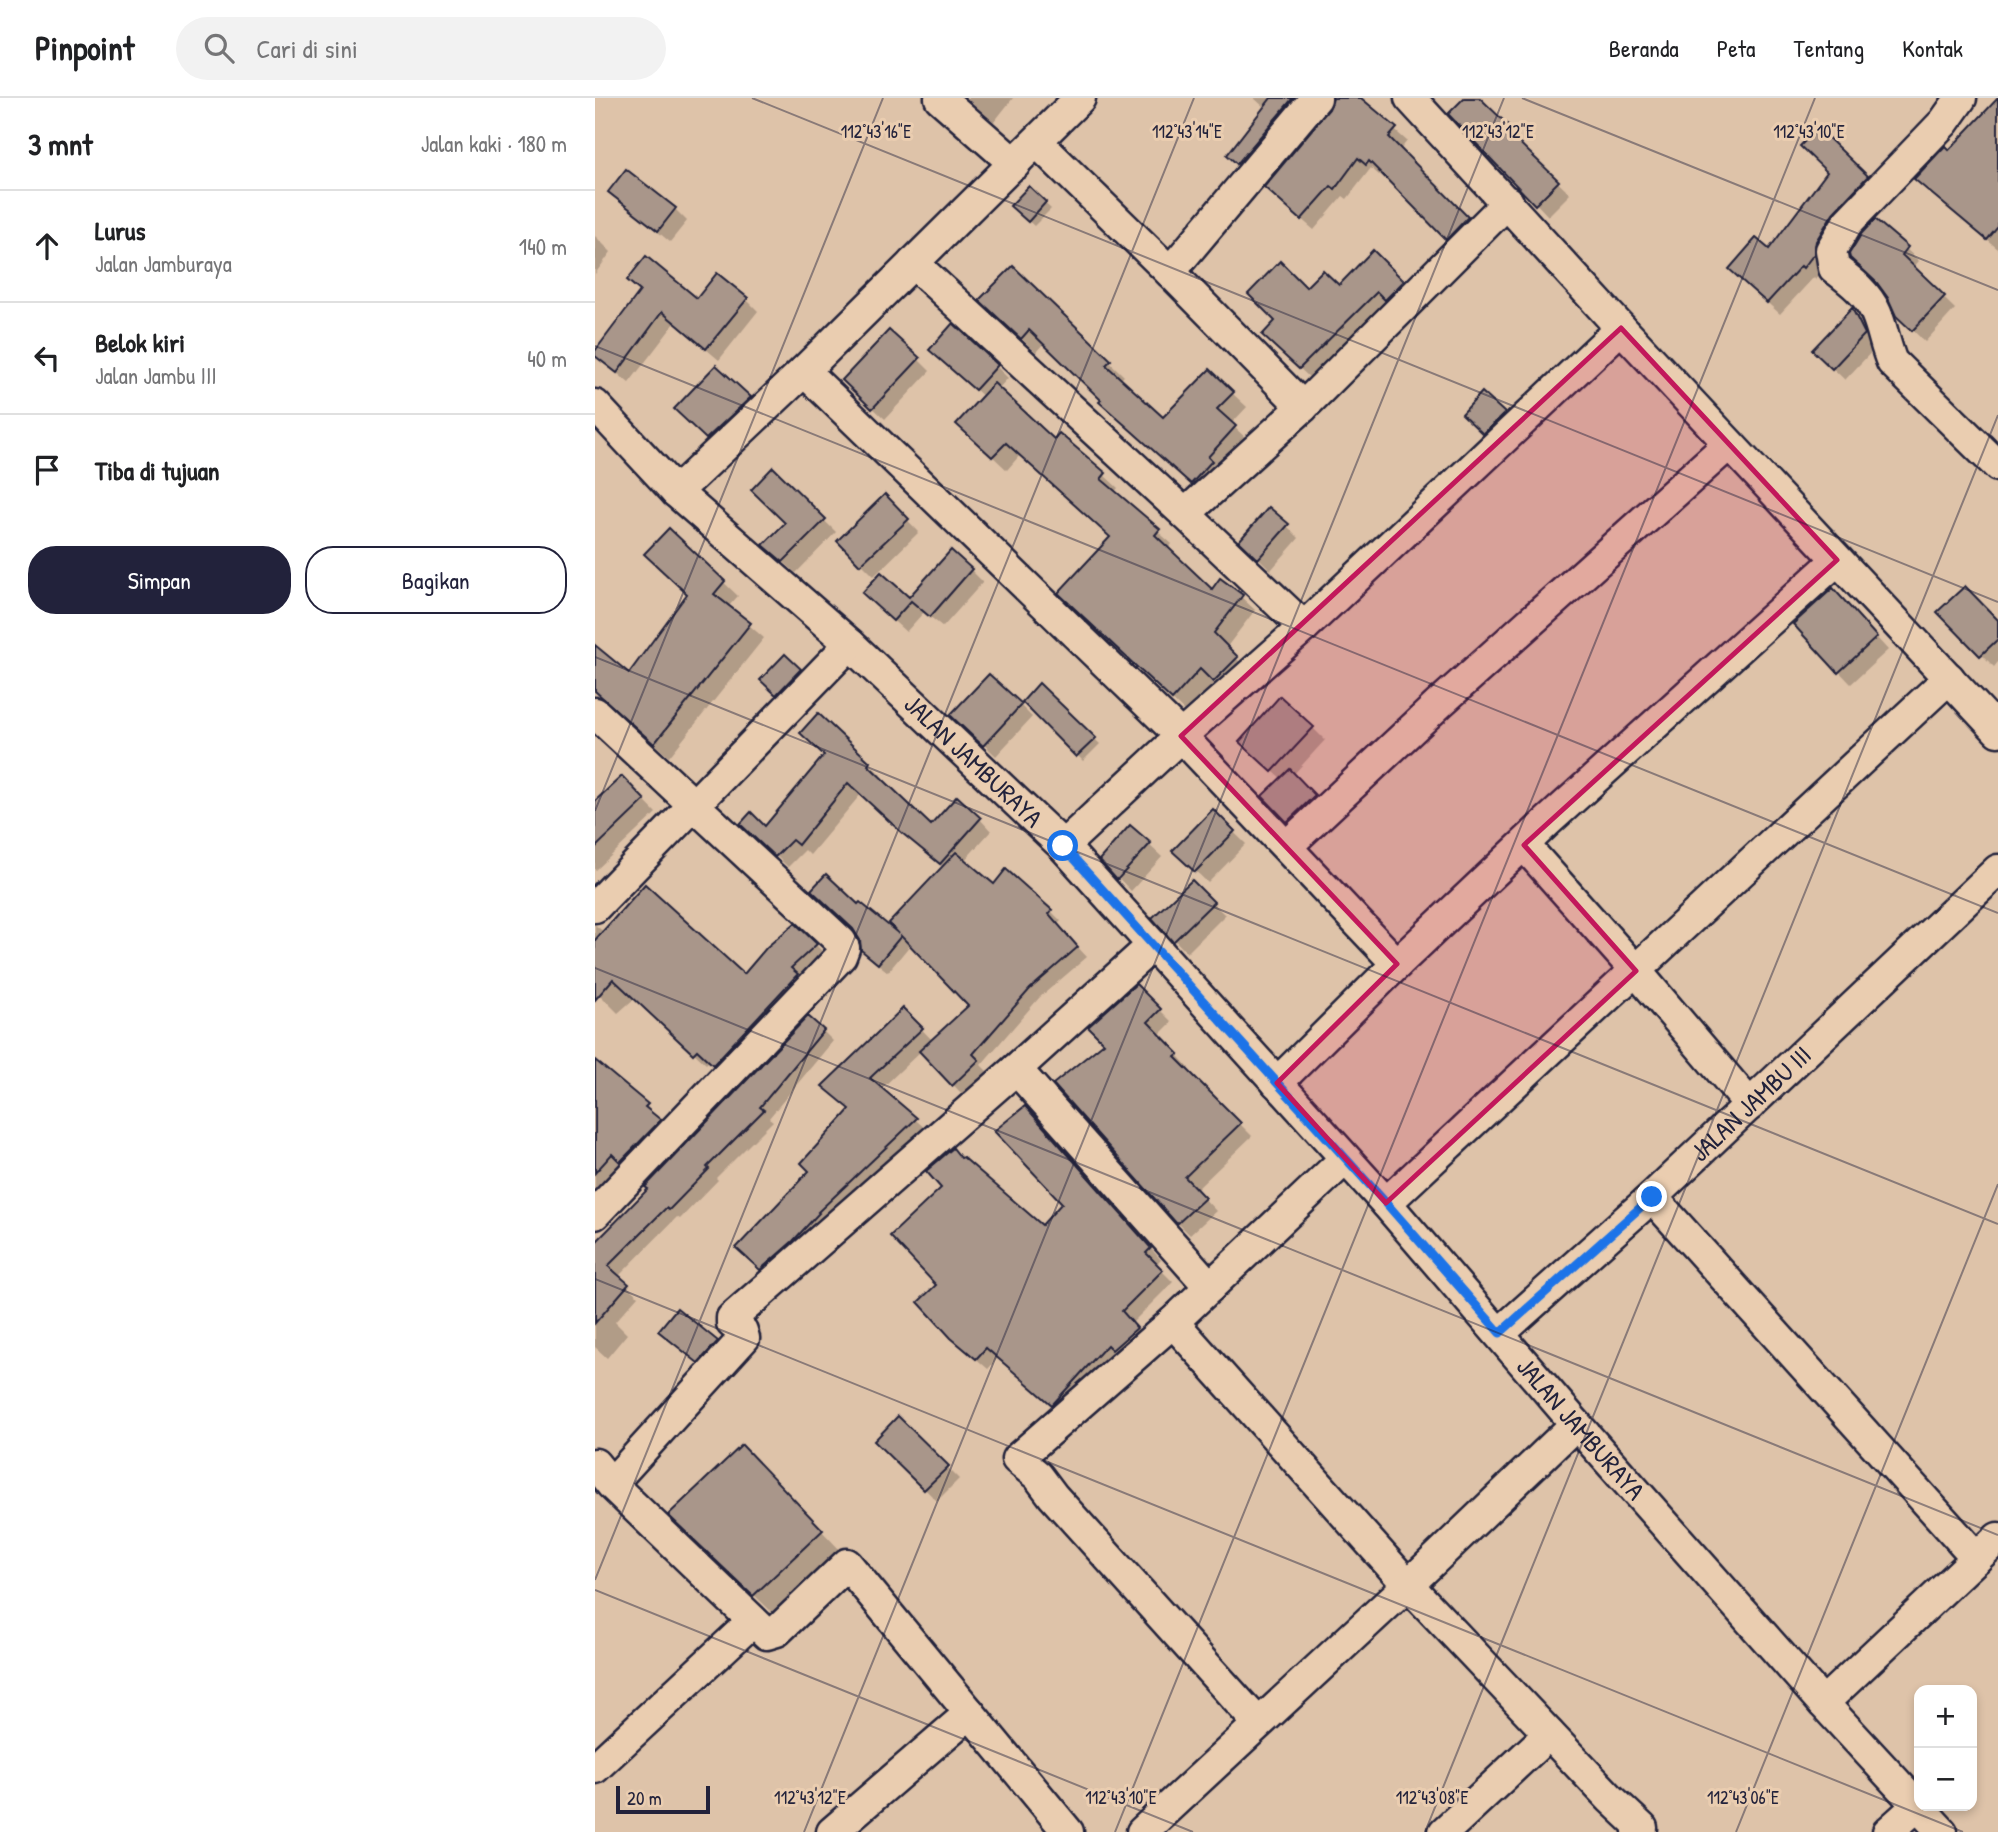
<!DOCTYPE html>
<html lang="id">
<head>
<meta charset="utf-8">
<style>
	:root { --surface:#fff; --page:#f2f2f2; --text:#202124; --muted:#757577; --line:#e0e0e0; --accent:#22223b }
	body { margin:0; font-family:"Patrick Hand",sans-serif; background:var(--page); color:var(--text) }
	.controls { position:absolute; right:21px; bottom:21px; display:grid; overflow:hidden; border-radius:14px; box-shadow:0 4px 10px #0003 }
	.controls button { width:63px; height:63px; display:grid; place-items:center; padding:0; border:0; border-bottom:2px solid var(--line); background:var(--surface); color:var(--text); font:35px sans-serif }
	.scale { position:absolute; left:21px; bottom:18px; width:94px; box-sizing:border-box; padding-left:7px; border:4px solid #22223b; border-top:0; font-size:19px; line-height:24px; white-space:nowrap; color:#22223b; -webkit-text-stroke:5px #eacdb0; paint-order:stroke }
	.stop { position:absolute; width:21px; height:21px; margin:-16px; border:5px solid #1a73e8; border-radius:50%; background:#fff }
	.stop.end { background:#1a73e8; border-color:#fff; box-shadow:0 2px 7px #0008 }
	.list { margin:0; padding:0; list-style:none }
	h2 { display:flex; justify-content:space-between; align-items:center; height:91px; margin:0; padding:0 28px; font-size:30px }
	h2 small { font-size:23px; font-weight:400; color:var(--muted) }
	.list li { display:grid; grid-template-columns:46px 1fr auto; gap:21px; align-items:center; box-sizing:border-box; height:112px; padding:0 28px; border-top:2px solid var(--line) }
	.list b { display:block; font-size:26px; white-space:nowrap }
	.list p { margin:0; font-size:23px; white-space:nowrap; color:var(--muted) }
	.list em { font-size:23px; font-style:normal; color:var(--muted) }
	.actions { display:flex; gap:14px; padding:21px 28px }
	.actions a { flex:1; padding:16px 0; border:2px solid var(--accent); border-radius:28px; text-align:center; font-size:24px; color:var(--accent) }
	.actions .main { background:var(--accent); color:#fff }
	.icon { flex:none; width:38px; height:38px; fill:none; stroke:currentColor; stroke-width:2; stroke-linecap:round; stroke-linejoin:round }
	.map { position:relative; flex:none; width:1403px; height:1734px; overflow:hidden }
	header { display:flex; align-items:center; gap:42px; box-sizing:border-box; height:98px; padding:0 35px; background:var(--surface); border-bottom:2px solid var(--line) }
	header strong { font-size:33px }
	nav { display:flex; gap:38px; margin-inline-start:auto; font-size:24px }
	.search { width:490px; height:63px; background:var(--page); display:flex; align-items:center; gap:18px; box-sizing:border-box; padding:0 24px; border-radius:38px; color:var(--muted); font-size:26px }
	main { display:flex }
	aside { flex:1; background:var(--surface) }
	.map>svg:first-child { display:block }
	.shadow { fill:#0003 }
	.building { fill:#a9968a; stroke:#22223b; stroke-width:2 }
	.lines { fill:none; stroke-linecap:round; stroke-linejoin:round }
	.street-casing { stroke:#22223b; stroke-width:35 }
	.street { stroke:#eacdb0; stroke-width:30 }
	.route { stroke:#1a73e8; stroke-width:9 }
	.marked { fill:#c2185b; fill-opacity:0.2; stroke:#c2185b; stroke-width:5; stroke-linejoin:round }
	.ticks { fill:none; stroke:#22223b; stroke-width:2; stroke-opacity:0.45 }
	.labels { text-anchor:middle; stroke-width:6; stroke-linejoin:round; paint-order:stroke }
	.street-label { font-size:26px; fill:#22223b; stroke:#eacdb0 }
	.ticks-label { font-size:18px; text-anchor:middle; fill:#22223b; stroke:#eacdb0; stroke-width:6; stroke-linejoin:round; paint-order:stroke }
</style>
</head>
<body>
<header>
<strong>Pinpoint</strong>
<div class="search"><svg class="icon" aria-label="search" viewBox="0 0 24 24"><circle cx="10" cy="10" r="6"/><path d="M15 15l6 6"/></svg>Cari di sini</div>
<nav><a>Beranda</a><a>Peta</a><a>Tentang</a><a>Kontak</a></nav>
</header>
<main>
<aside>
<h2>3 mnt<small>Jalan kaki · 180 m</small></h2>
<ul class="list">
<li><svg class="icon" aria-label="ahead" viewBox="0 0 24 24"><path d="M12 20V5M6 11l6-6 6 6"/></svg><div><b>Lurus</b><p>Jalan Jamburaya</p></div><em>140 m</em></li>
<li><svg class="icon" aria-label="left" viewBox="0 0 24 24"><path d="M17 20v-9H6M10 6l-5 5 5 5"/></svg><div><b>Belok kiri</b><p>Jalan Jambu III</p></div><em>40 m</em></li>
<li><svg class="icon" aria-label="arrive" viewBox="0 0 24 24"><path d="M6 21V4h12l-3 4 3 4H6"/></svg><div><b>Tiba di tujuan</b></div></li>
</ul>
<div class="actions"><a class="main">Simpan</a><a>Bagikan</a></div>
</aside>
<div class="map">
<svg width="1403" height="1734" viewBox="0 0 1403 1734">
	<rect width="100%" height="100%" fill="#dec3a9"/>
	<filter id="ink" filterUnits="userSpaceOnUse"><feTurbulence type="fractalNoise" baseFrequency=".0143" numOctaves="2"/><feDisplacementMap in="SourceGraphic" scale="14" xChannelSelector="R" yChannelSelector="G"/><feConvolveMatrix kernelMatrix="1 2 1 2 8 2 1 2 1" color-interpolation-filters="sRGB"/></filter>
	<g filter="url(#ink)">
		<g class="shadow">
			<path d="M372,0H418L399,24Z"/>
			<path d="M659,0H720L646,69L634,57L670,10Z"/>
			<path d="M740,0H763L812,43L805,52L883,132L864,152L787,74L784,77L776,70L752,101L748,98L719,132L683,101L736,12Z"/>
			<path d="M871,0H882L924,40L921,44L975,96L953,118L856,16Z"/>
			<path d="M1403,2V151L1333,93L1354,54Z"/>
			<path d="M1223,32L1283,92L1221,181L1219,179L1185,216L1148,183L1174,154L1234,74Z"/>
			<path d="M434,90L456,111L439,128L417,108Z"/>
			<path d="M15,94L80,111L92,123L75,144Z"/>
			<path d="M1281,123L1324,163L1318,170L1360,211L1330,244L1302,217L1286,187Z"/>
			<path d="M0,138L16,154L0,176Z"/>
			<path d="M778,155L819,195L716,281L681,248L711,191L744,190Z"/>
			<path d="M418,170L529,278L525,282L568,321L637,295L652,309L636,326L655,344L611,399L521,319L508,302L449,245L441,254L401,217Z"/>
			<path d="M34,182L102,202L151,201L163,213L124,262L80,225L34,285L0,257L46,194Z"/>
			<path d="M1257,212L1269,224L1281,249L1250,282L1231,264Z"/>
			<path d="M323,261L335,273L290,321L261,294Z"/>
			<path d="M349,264L401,268L413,280L403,291L459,343L509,377L523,390L519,395L577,446L573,451L617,494L646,499L660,512L631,550L655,574L633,596L620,584L591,615L479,508L517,440L425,357L412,372L377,339L389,299Z"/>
			<path d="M121,269L167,312L124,352L93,323Z"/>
			<path d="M888,297L914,322L895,340L869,316Z"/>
			<path d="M178,372L241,434L201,475L183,459L192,425Z"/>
			<path d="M290,399L324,434L279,478L244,443Z"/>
			<path d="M692,428L704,440L676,472L646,443Z"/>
			<path d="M74,432L143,498L133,509L169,540L74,659L0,593V550L34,578L94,497Z"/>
			<path d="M376,472L388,484L348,529L329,514L311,534L281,507L315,502Z"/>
			<path d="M1370,490L1403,524V564L1399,569L1345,514Z"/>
			<path d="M1250,505L1293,552L1256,586L1200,527Z"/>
			<path d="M190,559L210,578L188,601L168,582Z"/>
			<path d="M444,588L505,646L488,663L430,604Z"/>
			<path d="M425,607L437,619L401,658L358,617Z"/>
			<path d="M224,618L274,665L286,677L283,679L336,729L385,721L396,733L369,763L399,788L456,813L466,823L462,827L492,859L444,900L386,967L392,973L367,996L326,953L286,991L332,1032L178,1182L144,1150L216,1073L256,1012L240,999L308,912L338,943L375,908L316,846L293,874L278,862L264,809L265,807L310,843L349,770L266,696L215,757L210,752L193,769L159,737L170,730L231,658Z"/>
			<path d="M718,630L730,642L698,677L731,711L705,735L669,698L687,681L658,656Z"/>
			<path d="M27,680L61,715L0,773V706Z"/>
			<path d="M618,714L651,746L613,785L580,753Z"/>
			<path d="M535,729L567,759L536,793L506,762Z"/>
			<path d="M597,784L630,817L592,855L559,820Z"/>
			<path d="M0,827L9,834L149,879L221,847L232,858L131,978L115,962L111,966L40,900L23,915L0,892Z"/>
			<path d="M541,888L577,924L564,937L594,970L591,972L657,1038L601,1092L621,1113L595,1137L583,1125L511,945Z"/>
			<path d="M228,933L238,943L174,1020L178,1023L121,1080L123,1082L85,1121L82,1119L23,1179L43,1198L20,1224L32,1236L12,1260L0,1249V1148Z"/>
			<path d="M0,974L51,1007L75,1034L0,1095Z"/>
			<path d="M441,1021L566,1162L561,1167L578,1184L537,1225L552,1242L469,1317L404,1259L393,1271L370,1251L344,1187L348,1090L367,1062L447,1129L470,1105Z"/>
			<path d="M66,1233L122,1244L134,1256L116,1275Z"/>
			<path d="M303,1320L364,1381L342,1403L281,1343Z"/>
			<path d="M165,1368L245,1452L178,1515L94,1435Z"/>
		</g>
		<g class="building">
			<path d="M676,0H698L642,66L632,57Z"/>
			<path d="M738,0H766L802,30L794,39L873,119L851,142L774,63L771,67L763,60L740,91L736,88L706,122L669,89L734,11Z"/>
			<path d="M869,0H885L913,27L910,31L964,83L940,107L853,16Z"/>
			<path d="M1403,0V129L1392,142L1319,81L1350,48L1354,52Z"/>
			<path d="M1223,30L1273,78L1238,115L1221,143L1219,156L1208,170L1206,168L1172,205L1134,171L1161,140L1174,151L1232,74L1205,48Z"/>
			<path d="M31,71L81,110L63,133L13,94Z"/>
			<path d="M434,88L451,104L433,124L415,108Z"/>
			<path d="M1280,121L1313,149L1307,157L1350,198L1317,233L1301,218L1293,200L1282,185L1255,160L1254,156L1267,135Z"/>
			<path d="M778,152L809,183L790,202L782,194L704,271L667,237L680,223L653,196L685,163L711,189L728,172L744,187Z"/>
			<path d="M51,158L102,200L122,175L153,200L111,251L67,214L22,275L0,258V253L45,193L32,182Z"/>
			<path d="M418,168L516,262L511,267L568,319L615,271L639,294L622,311L641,328L613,359L617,363L596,386L504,304L506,302L434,232L426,241L384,202Z"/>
			<path d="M1257,210L1270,236L1237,271L1217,252Z"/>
			<path d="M358,225L403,267L380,292L334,252Z"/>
			<path d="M294,232L325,260L277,311L247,282Z"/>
			<path d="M121,267L156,299L111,341L79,311Z"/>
			<path d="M399,285L459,341L464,335L511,375L506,381L565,431L560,437L617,491L625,480L648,497L619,535L643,559L618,584L605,571L577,602L463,495L515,439L411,345L397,359L361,326Z"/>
			<path d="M887,294L910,315L888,336L867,316Z"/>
			<path d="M178,369L231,421L188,464L168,447L190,425L156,392Z"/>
			<path d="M290,396L314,421L265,467L242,443Z"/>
			<path d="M674,409L694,426L663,461L644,443Z"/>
			<path d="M74,430L130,483L119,496L156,525L59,646L0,593V547L34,575L92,496L49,456Z"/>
			<path d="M356,452L377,471L335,519L316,503L298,523L267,495L286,474L314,499Z"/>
			<path d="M1370,488L1403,522V541L1385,558L1342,514Z"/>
			<path d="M1238,490L1282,539L1243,575L1198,526Z"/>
			<path d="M190,556L206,571L181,597L165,582Z"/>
			<path d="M394,576L427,606L388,648L355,617Z"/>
			<path d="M444,585L501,640L481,659L427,604Z"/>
			<path d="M685,598L719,629L677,674L644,644Z"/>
			<path d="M223,615L275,664L273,667L336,727L362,698L386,720L345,766L307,735L253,685L203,747L197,742L180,759L145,726L156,714L170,728L229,657L205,635Z"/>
			<path d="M695,671L720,697L692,724L667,698Z"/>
			<path d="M27,678L50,702L0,750V703Z"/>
			<path d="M618,711L640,733L600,774L577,753Z"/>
			<path d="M535,727L556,745L522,782L504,762Z"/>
			<path d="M361,754L399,786L411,771L457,812L454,816L483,849L435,891L378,956L384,962L357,988L324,953L373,908L306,838L283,866L266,852L265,842L258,831L216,792L231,776L263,806L265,804L304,836L294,825Z"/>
			<path d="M597,782L619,804L578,844L557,820Z"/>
			<path d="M50,786L149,876L172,849L200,825L222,846L196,870L203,876L118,967L102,952L98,956L18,881L0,902V842Z"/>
			<path d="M541,886L566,911L553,924L584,956L580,959L646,1025L590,1079L610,1100L582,1126L458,986L509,945L493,929Z"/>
			<path d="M308,910L328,930L275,980L322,1020L223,1114L224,1115L198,1143L165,1172L141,1150L214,1073L206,1065L255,1011L227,988Z"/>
			<path d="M213,918L229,932L165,1009L169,1012L112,1069L114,1071L74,1112L71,1110L13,1168L34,1186L0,1225V1145L53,1091L50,1089Z"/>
			<path d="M0,962L53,1006L50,1009L66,1022L25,1064L17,1056L0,1075Z"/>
			<path d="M430,1008L556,1150L551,1155L568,1172L527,1213L542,1230L517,1252L512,1247L457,1307L391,1250L381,1261L356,1240L323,1204L341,1187L295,1138L346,1090L331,1073L358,1050L366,1060L368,1059L447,1127L467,1105L399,1033Z"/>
			<path d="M82,1210L123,1243L103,1265L63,1233Z"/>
			<path d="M303,1318L354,1368L329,1392L279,1343Z"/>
			<path d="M147,1347L228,1432L158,1498L73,1417Z"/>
		</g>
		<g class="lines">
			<g class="street-casing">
				<g id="street">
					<path d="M345,0L420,66"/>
					<path d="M815,0L1026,230L1403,633"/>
					<path d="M1366,0L1349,24L1253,124L1236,152L1239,170C1255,182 1273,196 1281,215C1288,231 1290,248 1297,264L1403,368"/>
					<path d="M442,44L575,174L708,309"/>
					<path d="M318,165L590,416L709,529"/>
					<path d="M575,174L721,0"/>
					<path d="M209,273L586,638L802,866"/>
					<path id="s1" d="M0,307L81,394L255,546L468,748L791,1105L981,1326L1228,1605L1347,1734"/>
					<path d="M81,394L209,273L485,0"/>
					<path d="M590,416L708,309L913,104"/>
					<path d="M0,615L246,844L249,850L246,858L0,1116"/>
					<path d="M929,747L1041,873L1155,1007"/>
					<path d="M468,748L586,638L709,529L1026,230"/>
					<path d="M692,748L846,604L1134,346"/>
					<path d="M0,809L255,546"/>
					<path d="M421,971L615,1189"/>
					<path d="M682,985L802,866L952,724L1242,462"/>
					<path d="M1057,1099L1382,1460"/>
					<path d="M791,1105L1354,580"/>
					<path d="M578,1224L813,1487L1015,1700L1047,1730L1043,1734"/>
					<path id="s2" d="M905,1235L1057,1099L1403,772"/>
					<path d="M0,1366L17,1387L172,1536L182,1533L252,1466L473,1734"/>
					<path d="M17,1385L149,1240L147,1233L137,1225V1220L421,971L558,847"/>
					<path d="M1228,1605L1403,1440"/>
					<path d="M663,1625L458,1398L443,1378L422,1361L578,1224L750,1061"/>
					<path d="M0,1670L158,1523"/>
					<path d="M237,1734L375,1615"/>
					<path d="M547,1734L813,1487L981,1326"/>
					<path d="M849,1734L954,1636"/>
					<path d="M1293,1734L1322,1708"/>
				</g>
			</g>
			<use href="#street" class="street"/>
		</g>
	</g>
	<g class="lines" filter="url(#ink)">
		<path class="route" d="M468,748L791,1105L905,1235L1057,1099"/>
	</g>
	<path class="marked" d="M1026,230L1242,462L929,747L1041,873L791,1105L682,985L802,866L586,638Z"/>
	<path class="ticks" d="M157,0L1403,504M927,0L1403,192M0,248L1403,815M0,559L1403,1126M0,713L288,0M0,870L1403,1437M0,1181L1368,1734M0,1482L599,0M0,1492L598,1734M209,1734L909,0M520,1734L1220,0M830,1734L1403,317M1141,1734L1403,1086"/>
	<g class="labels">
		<g class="street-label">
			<text dy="9" stroke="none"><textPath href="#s1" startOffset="520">JALAN JAMBURAYA</textPath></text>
			<text dy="9" stroke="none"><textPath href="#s2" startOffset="340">JALAN JAMBU III</textPath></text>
			<text dy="9" stroke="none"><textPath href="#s1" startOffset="1423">JALAN JAMBURAYA</textPath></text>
		</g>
	</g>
	<g class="ticks-label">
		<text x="903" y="40">112°43'12"E</text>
		<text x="1214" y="40">112°43'10"E</text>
		<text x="281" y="40">112°43'16"E</text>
		<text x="592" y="40">112°43'14"E</text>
		<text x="215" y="1706">112°43'12"E</text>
		<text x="526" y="1706">112°43'10"E</text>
		<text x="837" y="1706">112°43'08"E</text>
		<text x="1148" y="1706">112°43'06"E</text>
	</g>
</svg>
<div class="controls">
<button>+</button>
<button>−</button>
</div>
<div class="scale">20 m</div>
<div class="stop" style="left:468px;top:748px"></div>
<div class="stop end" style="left:1057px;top:1099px"></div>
</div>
</main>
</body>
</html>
